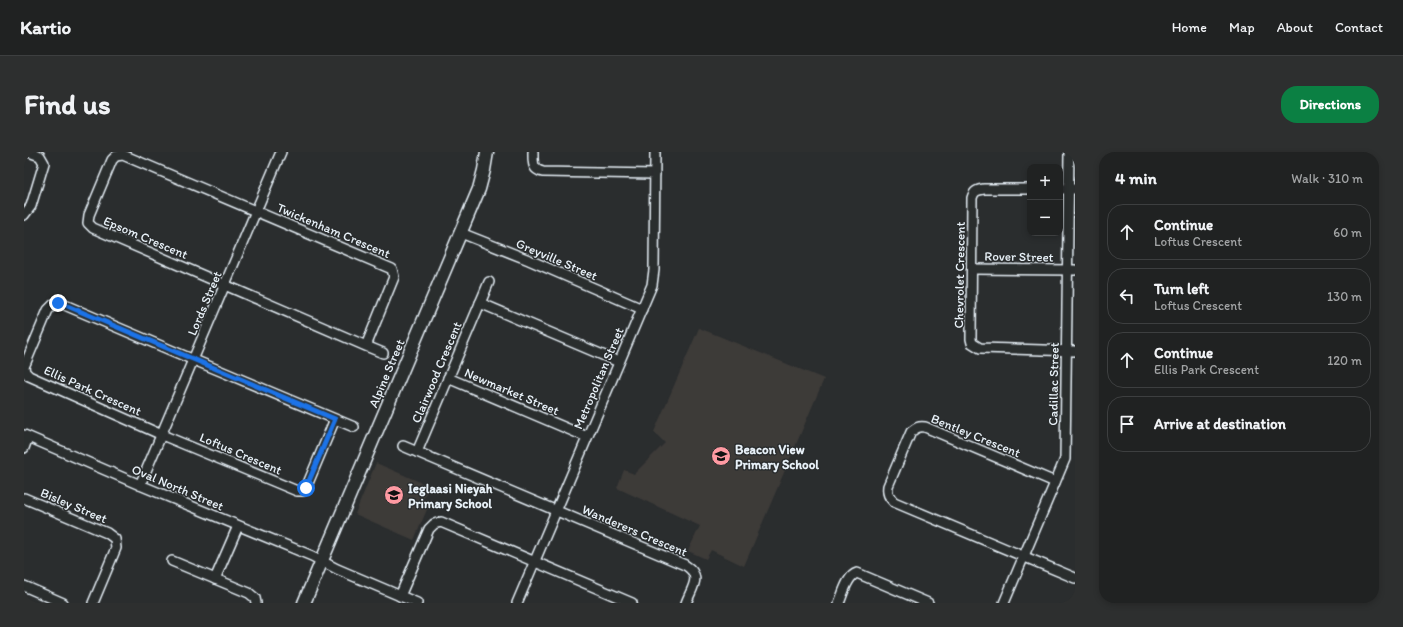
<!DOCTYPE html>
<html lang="en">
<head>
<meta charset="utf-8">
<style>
	:root { --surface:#202222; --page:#2d2f2f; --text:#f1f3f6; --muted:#a2a4a5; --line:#3d3f40; --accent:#0b8043 }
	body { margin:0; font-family:Itim,sans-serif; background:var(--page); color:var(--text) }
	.controls { position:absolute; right:12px; top:12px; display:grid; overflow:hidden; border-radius:8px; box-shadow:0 2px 6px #0003 }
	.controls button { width:36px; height:36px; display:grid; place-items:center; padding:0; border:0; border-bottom:1px solid var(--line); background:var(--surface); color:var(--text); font:20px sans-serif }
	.stop { position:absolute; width:12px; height:12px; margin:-9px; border:3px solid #1a73e8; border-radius:50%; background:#fff }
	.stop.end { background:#1a73e8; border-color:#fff; box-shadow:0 1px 4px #0008 }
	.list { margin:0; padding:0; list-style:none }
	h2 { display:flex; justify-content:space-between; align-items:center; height:52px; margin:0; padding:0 16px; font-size:17px }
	h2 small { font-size:13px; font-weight:400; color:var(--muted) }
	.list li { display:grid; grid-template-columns:26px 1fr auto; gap:12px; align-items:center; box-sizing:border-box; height:56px; margin:0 8px 8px; padding:0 8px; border:1px solid var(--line); border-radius:16px }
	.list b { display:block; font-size:15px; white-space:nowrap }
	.list p { margin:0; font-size:13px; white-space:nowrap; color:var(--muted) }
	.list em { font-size:13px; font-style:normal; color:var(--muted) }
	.icon { flex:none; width:22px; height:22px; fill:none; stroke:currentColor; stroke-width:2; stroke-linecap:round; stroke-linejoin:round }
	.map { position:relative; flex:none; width:1051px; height:451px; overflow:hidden; border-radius:16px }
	header { display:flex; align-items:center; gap:24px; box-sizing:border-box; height:56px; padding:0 20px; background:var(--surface); border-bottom:1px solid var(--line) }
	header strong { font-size:19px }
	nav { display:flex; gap:22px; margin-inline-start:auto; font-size:14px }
	.intro { display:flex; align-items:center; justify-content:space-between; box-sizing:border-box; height:96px; padding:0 24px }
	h1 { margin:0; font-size:28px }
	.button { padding:10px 18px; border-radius:16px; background:var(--accent); color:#fff; font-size:14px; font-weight:700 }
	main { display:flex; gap:24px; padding:0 24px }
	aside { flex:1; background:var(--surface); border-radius:16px; box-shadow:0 2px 6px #0003 }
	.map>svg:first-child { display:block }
	.built { fill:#3e3b39 }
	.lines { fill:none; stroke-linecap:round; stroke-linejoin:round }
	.street-casing { stroke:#e8f1f8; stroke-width:12 }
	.secondary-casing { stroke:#e8f1f8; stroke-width:15 }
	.street { stroke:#2a2d2e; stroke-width:9 }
	.secondary { stroke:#2a2d2e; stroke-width:12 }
	.route { stroke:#1a73e8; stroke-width:5 }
	.labels { text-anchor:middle; stroke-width:3; stroke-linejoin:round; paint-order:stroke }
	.street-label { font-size:13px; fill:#e8f1f8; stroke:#2a2d2e }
	.poi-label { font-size:13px; font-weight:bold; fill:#e8f1f8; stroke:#2a2d2e; text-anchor:start }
</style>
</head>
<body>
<header>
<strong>Kartio</strong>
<nav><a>Home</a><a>Map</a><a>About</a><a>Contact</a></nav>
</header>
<div class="intro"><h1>Find us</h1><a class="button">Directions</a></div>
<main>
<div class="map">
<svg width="1051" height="451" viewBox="0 0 1051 451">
	<rect width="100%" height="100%" fill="#2a2d2e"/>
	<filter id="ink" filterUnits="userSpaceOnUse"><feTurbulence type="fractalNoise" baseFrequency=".025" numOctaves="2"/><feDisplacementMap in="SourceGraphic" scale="8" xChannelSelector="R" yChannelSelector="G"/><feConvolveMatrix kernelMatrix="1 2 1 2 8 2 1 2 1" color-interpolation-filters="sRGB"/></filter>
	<g filter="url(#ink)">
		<g class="built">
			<path d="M675,176L800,227L720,414L687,398L682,407L664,399L676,374L593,336L600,318L610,322L641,291L630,280Z"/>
			<path d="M352,311L405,334L397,352L404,355L390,388L331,362Z"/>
		</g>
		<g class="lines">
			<g class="street-casing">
				<g id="street">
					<path d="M509,0C509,10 508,18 519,20L631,22"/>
					<path d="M1006,37H960C953,38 950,39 948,46L947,187L948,191L956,196L1051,199"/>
					<path d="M1036,37H1051"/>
					<path d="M0,63L7,54L20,11L16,4L5,0"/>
					<path d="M437,81L505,108L618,157"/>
					<path d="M948,117L1051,118"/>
					<path d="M456,151L595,210"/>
					<path d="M342,194L370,125L368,117L99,3L92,4L88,8L65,63L64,71L69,76L342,194L359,201"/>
					<path d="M424,226L563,285"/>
					<path d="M311,267L282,336L279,339H273L138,283L5,224L1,220L0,215L24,158L30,152L36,151L170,208L199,220L330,275"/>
					<path d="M0,283L116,333L288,404L313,417L393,451"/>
					<path d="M379,294L661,413C679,424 668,435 662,451"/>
					<path d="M0,296L4,285"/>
					<path d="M393,300L465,130"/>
					<path d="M1031,330L901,275C894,274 892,276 887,280L864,334C863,342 865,345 870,350L1051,426"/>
					<path d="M116,333L257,0"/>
					<path d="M0,346L83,381L91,387L92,396L69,451"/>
					<path d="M148,409L225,441L231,446L232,451"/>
					<path d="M191,427L214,374"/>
					<path d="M0,434L39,451"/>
					<path d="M376,444L405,377L410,372L417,370L608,451"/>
					<path d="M493,451L628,133L630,118L631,0"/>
					<path d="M815,451C819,442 823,424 833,421L904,451"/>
					<path d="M980,451L1041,307L1045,0"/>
				</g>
			</g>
			<g class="secondary-casing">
				<path id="secondary" d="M280,451L455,37L460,18L463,0"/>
			</g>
			<use href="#street" class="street"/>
			<use href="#secondary" class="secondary"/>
		</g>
	</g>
	<g class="lines" filter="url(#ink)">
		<path class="route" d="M34,151L41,153L311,267L282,336"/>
	</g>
	<defs>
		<g id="school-disc" transform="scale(1)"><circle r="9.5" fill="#ff9aa2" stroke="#2a2d2e"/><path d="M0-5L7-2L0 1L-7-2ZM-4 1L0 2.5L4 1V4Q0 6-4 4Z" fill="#111"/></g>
	</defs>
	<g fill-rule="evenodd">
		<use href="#school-disc" x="697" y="304"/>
		<use href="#school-disc" x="370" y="343"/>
	</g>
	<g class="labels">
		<g class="street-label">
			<text transform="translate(310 78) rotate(23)" y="5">Twickenham Crescent</text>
			<text transform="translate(122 85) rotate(23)" y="5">Epsom Crescent</text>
			<text transform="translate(995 104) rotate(1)" y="5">Rover Street</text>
			<text transform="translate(533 107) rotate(23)" y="5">Greyville Street</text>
			<text transform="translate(935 123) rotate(-89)" y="5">Chevrolet Crescent</text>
			<text transform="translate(180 151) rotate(-67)" y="5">Lords Street</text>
			<text transform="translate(412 220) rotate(-67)" y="5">Clairwood Crescent</text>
			<text transform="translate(362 221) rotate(-67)" y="5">Alpine Street</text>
			<text transform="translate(574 226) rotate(-67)" y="5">Metropolitan Street</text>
			<text transform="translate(1029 232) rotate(-89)" y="5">Cadillac Street</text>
			<text transform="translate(69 238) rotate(24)" y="5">Ellis Park Crescent</text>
			<text transform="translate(488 239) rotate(23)" y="5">Newmarket Street</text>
			<text transform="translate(952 283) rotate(22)" y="5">Bentley Crescent</text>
			<text transform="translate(217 301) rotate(23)" y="5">Loftus Crescent</text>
			<text transform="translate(154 335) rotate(23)" y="5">Oval North Street</text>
			<text transform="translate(50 353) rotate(23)" y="5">Bisley Street</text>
			<text transform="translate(611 378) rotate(23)" y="5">Wanderers Crescent</text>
		</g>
		<g class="poi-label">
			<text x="711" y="302">Beacon View<tspan x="711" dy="15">Primary School</tspan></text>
			<text x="384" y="341">Ieglaasi Nieyah<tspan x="384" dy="15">Primary School</tspan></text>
		</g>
	</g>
</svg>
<div class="controls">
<button>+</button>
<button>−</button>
</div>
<div class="stop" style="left:282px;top:336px"></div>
<div class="stop end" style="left:34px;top:151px"></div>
</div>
<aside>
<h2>4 min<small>Walk · 310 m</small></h2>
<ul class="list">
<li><svg class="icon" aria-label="ahead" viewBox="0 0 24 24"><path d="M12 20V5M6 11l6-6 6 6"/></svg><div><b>Continue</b><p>Loftus Crescent</p></div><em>60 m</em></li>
<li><svg class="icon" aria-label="left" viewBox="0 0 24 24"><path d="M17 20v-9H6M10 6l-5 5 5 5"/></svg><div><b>Turn left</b><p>Loftus Crescent</p></div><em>130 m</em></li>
<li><svg class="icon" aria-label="ahead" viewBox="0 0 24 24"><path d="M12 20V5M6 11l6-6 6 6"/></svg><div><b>Continue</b><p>Ellis Park Crescent</p></div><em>120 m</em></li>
<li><svg class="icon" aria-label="arrive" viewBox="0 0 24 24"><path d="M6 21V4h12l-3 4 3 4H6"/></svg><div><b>Arrive at destination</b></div></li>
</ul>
</aside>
</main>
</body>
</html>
